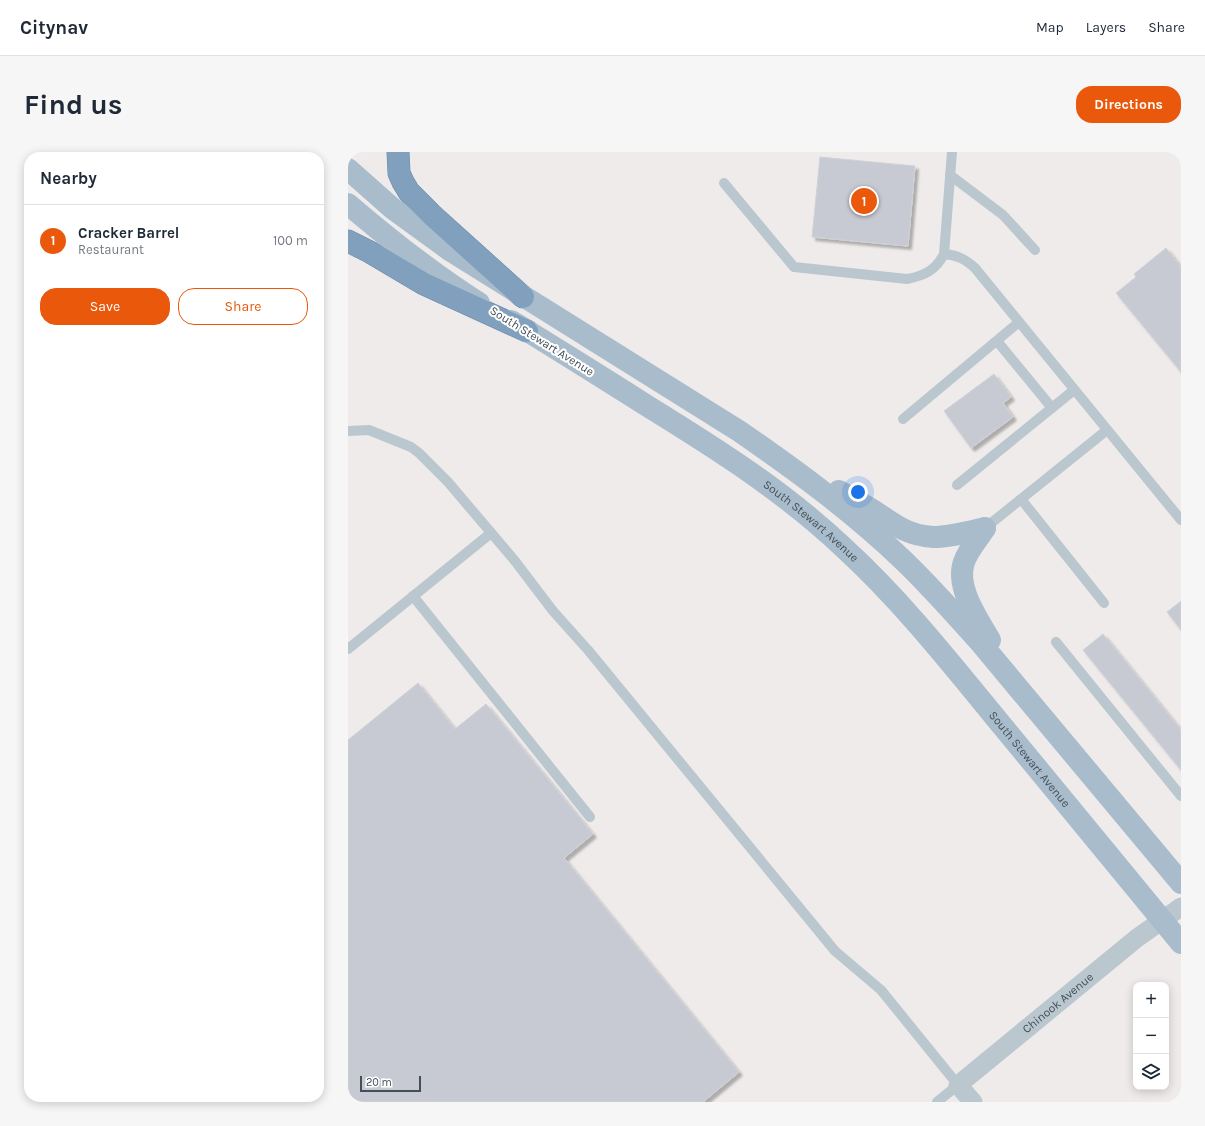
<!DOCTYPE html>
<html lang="en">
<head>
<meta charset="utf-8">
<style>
	:root { --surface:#fff; --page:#f6f6f7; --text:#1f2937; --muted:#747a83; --line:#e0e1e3; --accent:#ea580c }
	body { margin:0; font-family:Karla,sans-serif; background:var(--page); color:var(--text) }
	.controls { position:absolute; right:12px; bottom:12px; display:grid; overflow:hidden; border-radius:8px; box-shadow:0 2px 10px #0003 }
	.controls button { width:36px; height:36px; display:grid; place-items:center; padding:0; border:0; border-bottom:1px solid var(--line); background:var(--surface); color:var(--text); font:20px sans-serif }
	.scale { position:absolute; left:12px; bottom:10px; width:61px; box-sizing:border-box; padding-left:4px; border:2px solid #435059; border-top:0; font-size:11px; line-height:14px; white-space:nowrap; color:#435059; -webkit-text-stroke:3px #fff; paint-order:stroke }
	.you { position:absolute; left:510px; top:340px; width:14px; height:14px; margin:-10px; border:3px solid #fff; border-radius:50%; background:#1a73e8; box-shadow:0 0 0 6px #1a73e833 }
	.badge { display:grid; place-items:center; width:26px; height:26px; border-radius:50%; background:var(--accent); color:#fff; font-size:13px; font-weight:700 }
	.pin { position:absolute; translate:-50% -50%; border:2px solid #fff; box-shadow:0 1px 4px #0006 }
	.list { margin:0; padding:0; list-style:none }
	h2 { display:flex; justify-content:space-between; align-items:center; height:52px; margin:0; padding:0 16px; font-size:17px }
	h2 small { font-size:13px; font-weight:400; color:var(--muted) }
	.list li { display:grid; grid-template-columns:26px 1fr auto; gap:12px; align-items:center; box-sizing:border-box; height:72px; padding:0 16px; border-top:1px solid var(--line) }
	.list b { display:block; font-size:15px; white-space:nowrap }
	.list p { margin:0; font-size:13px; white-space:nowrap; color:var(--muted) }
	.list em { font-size:13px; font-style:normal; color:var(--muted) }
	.actions { display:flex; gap:8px; padding:12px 16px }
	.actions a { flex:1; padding:9px 0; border:1px solid var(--accent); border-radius:16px; text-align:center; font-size:14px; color:var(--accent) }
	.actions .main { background:var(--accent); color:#fff }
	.icon { flex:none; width:22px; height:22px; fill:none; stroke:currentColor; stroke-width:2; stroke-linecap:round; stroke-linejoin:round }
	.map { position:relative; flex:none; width:833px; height:950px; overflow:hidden; border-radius:16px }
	header { display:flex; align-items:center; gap:24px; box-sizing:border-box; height:56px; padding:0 20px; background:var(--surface); border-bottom:1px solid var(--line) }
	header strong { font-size:19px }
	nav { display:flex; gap:22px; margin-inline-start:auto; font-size:14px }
	.intro { display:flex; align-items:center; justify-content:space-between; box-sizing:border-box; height:96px; padding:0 24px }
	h1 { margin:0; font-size:28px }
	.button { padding:10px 18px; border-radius:16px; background:var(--accent); color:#fff; font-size:14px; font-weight:700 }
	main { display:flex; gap:24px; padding:0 24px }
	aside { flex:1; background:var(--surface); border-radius:16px; box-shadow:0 2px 10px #0003 }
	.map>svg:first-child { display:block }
	.building { fill:#c7cad2; stroke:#cfd2d8; filter:url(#shadow) }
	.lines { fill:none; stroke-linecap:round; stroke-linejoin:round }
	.highway-casing { stroke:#6b8ba9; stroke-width:23 }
	.lane { stroke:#bbc7cf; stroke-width:10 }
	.street { stroke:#bbc7cf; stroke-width:19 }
	.primary { stroke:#a9bccc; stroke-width:22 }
	.highway { stroke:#80a0be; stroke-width:22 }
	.labels { text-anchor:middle; stroke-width:4; stroke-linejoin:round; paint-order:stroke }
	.street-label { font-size:12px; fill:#435059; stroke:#fff }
</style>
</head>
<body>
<header>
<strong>Citynav</strong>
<nav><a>Map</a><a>Layers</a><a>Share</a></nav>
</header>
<div class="intro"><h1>Find us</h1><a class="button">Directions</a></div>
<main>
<aside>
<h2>Nearby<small></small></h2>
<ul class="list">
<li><span class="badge">1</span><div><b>Cracker Barrel</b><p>Restaurant</p></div><em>100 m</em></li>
</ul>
<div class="actions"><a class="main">Save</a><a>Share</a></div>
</aside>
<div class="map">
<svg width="833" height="950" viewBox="0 0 833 950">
	<defs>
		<filter id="shadow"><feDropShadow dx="3.5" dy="3.5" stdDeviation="1" flood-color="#0004"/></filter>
	</defs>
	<rect width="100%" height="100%" fill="#efebeb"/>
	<g class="building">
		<path d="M472,5L567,14L560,94L464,85Z"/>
		<path d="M818,96L833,115V220L768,141L788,125L786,122Z"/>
		<path d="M646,222L663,245L655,251L665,265L623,296L596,259Z"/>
		<path d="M833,449V478L819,460Z"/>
		<path d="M755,482L833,578V618L735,498Z"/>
		<path d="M70,531L107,577L138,552L245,682L216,706L391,920L355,950H0V588Z"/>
	</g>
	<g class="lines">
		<g class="highway-casing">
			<g id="highway">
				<path d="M50,0L51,21L55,30L61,40L83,62L175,145"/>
				<path d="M0,89L22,100L76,132L179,179"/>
			</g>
		</g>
		<g class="lane">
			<path d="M602,23L655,63L687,98"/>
			<path d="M376,31L446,115L559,127C576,124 588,118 596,102L604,0"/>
			<path d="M596,102C609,103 617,107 627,116L833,368"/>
			<path d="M649,189L704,256"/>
			<path d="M555,267L671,170"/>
			<path d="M0,279L21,278L63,295L71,301L100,330L167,409L205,459L240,498L487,799L533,838L610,933L589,950"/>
			<path d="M609,333L726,238"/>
			<path d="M673,347L756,451"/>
			<path d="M637,376L759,278"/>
			<path d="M65,444L242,665"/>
			<path d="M708,490L833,644"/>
			<path d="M0,497L143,381"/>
		</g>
		<path class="street" id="s1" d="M625,950L610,933L789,786L833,755"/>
		<g class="primary">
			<path d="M0,17L44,56L103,99L391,279C449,319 505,360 556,409C582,434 606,461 631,489L833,731"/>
			<path d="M0,52C41,87 85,122 131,151"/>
			<path id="s2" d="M163,169C209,197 255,226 301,255C369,297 437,340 496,396C555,450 605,514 656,576C715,648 774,720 833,791"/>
			<path d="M491,339C501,345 511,350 521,356C543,369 555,383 585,385C602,385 620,380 637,376"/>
			<path d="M637,376C630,387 620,398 616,410C607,435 630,467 642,488"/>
		</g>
		<use href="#highway" class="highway"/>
	</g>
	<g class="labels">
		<g class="street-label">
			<text transform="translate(194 189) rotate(32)" y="4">South Stewart Avenue</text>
			<text dy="4" stroke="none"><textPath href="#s2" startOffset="361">South Stewart Avenue</textPath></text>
			<text dy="4" stroke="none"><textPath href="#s2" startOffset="685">South Stewart Avenue</textPath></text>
			<text dy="4" stroke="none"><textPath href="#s1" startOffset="152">Chinook Avenue</textPath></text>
		</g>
	</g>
</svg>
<div class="controls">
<button>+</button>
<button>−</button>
<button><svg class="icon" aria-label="layers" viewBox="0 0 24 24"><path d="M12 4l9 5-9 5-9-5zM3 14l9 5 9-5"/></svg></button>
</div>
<div class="scale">20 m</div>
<div class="you"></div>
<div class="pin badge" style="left:516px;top:49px">1</div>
</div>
</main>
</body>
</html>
